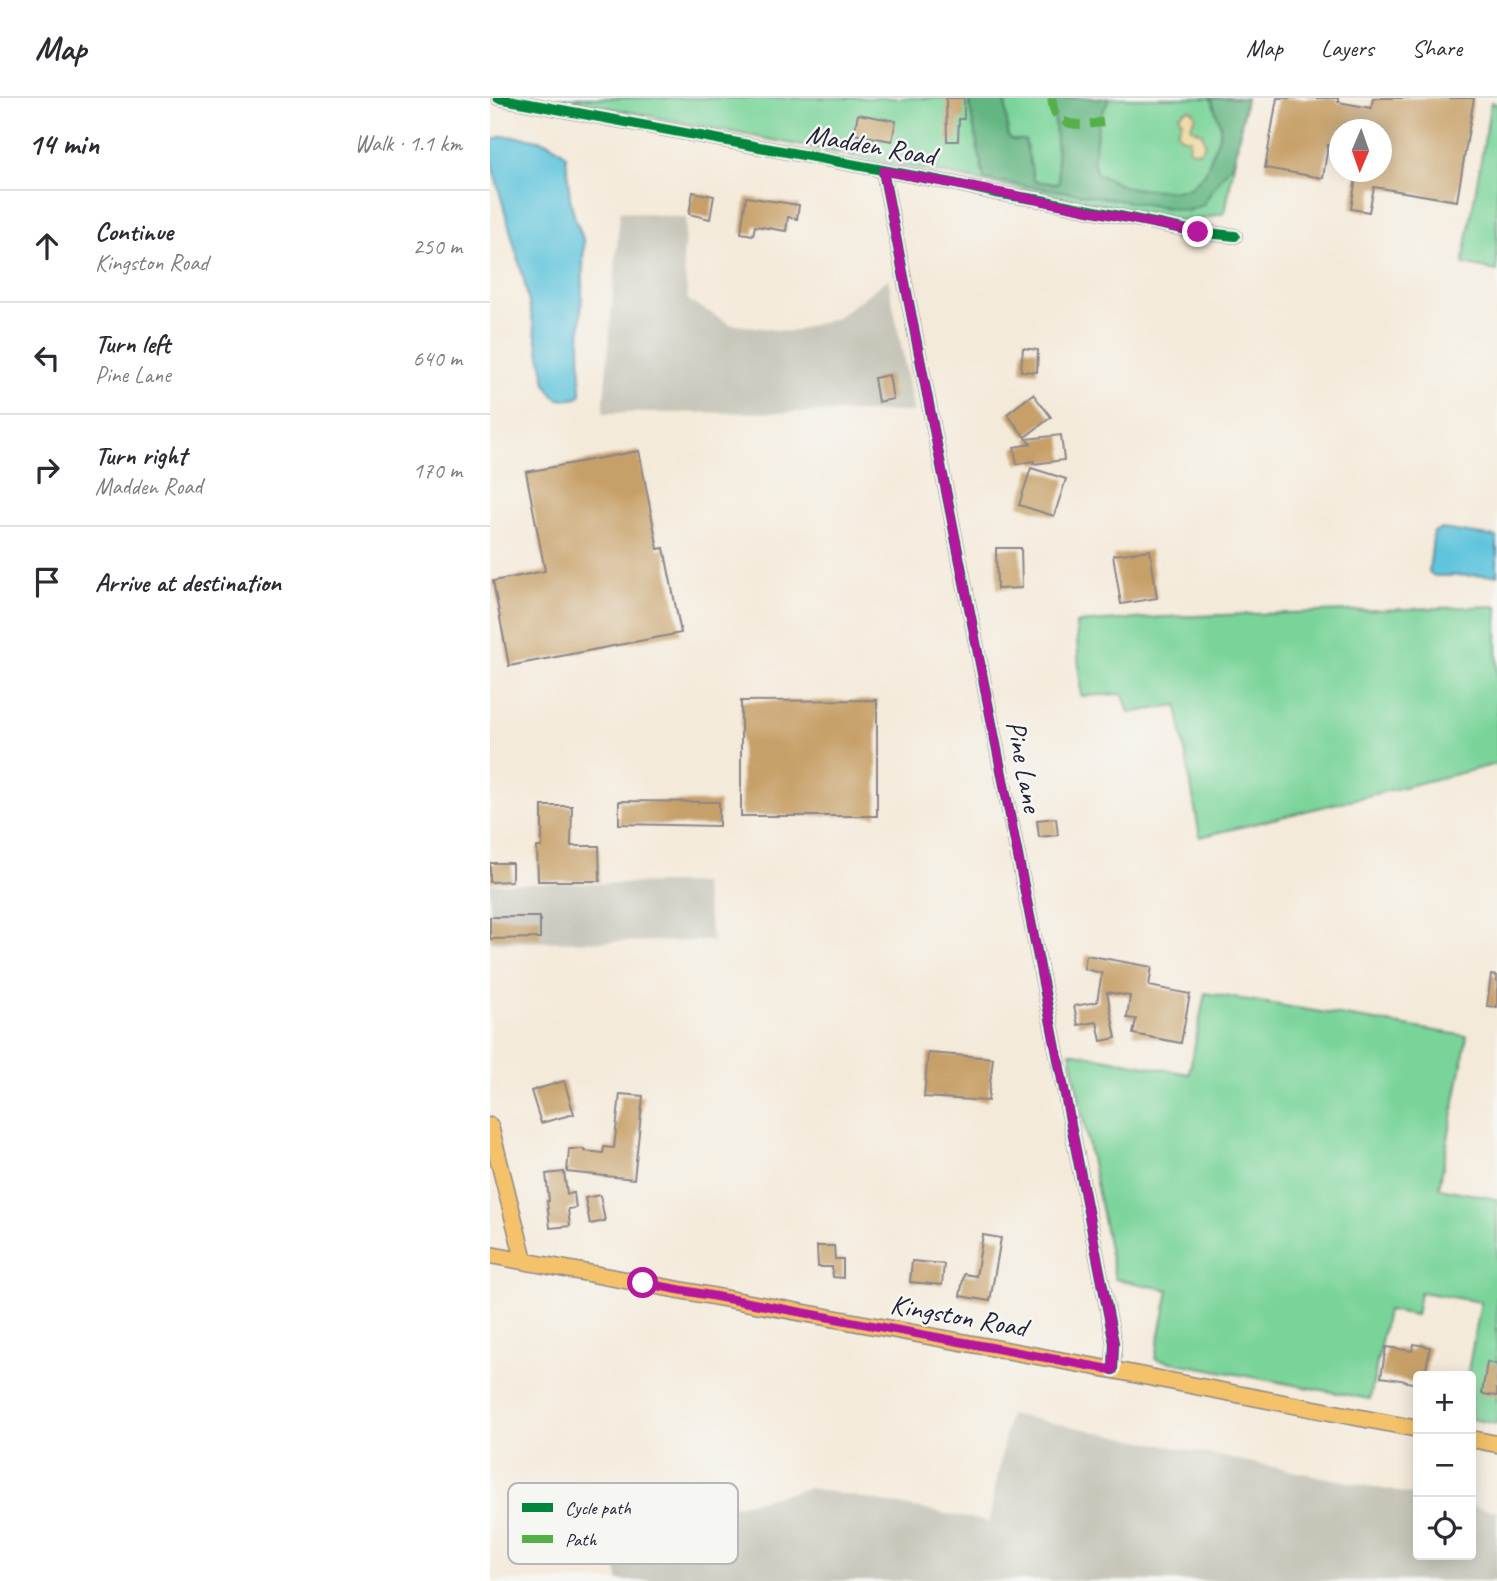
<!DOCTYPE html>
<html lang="en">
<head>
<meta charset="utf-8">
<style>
	:root { --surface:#fff; --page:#f2f2f3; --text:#2b2b33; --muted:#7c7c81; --line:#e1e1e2 }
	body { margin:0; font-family:Caveat,sans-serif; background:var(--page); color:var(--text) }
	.controls { position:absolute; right:21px; bottom:21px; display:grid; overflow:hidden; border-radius:7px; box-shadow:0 4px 18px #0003 }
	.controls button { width:63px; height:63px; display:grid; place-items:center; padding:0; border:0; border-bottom:2px solid var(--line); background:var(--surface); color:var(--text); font:35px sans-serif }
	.compass { position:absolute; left:839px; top:21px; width:63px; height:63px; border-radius:50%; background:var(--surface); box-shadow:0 4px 18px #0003; rotate:182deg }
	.stop { position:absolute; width:21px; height:21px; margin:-16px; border:5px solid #b5179e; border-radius:50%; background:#fff }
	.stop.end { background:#b5179e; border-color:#fff; box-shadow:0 2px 7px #0008 }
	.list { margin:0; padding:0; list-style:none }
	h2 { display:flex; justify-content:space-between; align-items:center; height:91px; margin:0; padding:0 28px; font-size:30px }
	h2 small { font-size:23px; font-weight:400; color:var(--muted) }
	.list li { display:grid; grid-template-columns:46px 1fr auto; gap:21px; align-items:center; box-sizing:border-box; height:112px; padding:0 28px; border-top:2px solid var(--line) }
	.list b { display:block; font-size:26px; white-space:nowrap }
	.list p { margin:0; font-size:23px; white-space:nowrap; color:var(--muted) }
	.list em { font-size:23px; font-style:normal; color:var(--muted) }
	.icon { flex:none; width:38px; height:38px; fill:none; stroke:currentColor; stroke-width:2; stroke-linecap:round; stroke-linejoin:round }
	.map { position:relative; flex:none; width:1007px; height:1483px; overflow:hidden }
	header { display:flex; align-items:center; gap:42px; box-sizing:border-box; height:98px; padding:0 35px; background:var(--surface); border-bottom:2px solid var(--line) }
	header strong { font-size:33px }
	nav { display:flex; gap:38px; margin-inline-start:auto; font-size:24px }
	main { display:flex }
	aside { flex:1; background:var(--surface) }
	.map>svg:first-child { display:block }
	.industrial { fill:#c6c5b8 }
	.green { fill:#7ad49a; stroke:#4e7b6a; stroke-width:2 }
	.forest { fill:#63b682; stroke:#426c5e; stroke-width:2 }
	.sand { fill:#eeda9e; stroke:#887e6c; stroke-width:2 }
	.water { fill:#5fc4dc; stroke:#40738c; stroke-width:2 }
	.building { fill:#c7a069 }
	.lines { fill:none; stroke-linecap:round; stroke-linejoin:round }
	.minor-casing { stroke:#8b868a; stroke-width:16 }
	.major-casing { stroke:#8b868a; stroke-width:19 }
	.minor { stroke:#fff; stroke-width:12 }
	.major { stroke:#f4c26a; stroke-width:16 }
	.quiet { stroke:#55b146; stroke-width:9; stroke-dasharray:18 9; stroke-linecap:butt }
	.cycleway-casing { stroke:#f6f6f2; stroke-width:15 }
	.cycleway { stroke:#00873e; stroke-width:10 }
	.route { stroke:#b5179e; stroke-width:9 }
	.labels { text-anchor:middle; stroke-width:5; stroke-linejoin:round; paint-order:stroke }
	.street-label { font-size:28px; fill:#22223b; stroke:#f6f6f2 }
	.key { fill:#f6f6f2; stroke:#b6b6bb; stroke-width:2 }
	.key-label { font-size:19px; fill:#22223b }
</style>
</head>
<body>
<header>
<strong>Map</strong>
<nav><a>Map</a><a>Layers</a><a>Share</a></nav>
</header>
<main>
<aside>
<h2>14 min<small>Walk · 1.1 km</small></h2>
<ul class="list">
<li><svg class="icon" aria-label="ahead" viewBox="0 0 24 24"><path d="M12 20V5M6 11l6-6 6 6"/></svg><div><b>Continue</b><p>Kingston Road</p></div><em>250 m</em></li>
<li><svg class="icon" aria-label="left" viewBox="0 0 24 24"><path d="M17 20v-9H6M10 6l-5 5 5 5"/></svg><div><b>Turn left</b><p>Pine Lane</p></div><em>640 m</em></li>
<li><svg class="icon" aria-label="right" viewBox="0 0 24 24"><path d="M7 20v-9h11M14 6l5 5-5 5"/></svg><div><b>Turn right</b><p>Madden Road</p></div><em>170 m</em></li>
<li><svg class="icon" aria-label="arrive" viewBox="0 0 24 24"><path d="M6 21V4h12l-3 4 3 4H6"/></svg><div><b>Arrive at destination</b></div></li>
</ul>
</aside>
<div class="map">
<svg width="1007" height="1483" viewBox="0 0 1007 1483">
	<rect width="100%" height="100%" fill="#f6f6f2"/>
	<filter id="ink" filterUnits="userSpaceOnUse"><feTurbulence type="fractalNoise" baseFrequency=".0143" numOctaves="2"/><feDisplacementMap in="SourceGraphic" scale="14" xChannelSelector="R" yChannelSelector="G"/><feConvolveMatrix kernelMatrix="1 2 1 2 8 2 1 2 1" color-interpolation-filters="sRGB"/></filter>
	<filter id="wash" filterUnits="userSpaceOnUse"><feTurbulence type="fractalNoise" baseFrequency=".00686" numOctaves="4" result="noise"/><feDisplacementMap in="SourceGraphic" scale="28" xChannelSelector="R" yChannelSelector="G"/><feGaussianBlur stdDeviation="1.57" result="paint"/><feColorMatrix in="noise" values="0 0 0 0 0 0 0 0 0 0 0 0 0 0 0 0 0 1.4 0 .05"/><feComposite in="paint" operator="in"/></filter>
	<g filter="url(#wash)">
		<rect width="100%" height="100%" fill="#f4eada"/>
		<g class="industrial">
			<path d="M130,113L196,120L193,164L198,202L240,226L300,234L346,220L398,181L424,314L113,315Z"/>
			<path d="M212,785L223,843L0,844V786Z"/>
			<path d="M519,1316L928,1398V1457H981V1408L1007,1413V1483H129L118,1437L319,1390L499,1424Z"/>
		</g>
		<g class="green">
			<path d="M69,0H756L735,115L700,124Z"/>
			<path d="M1001,4L1007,6V173L973,166Z"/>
			<path d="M1007,508V666L710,739L687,607L639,615L633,596L591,598L586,525L675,519Z"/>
			<path d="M715,895L977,938L949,1090L1007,1101V1326L981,1321V1278H977L991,1204L930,1194L926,1217L897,1212L880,1301L665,1261L679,1192L625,1181L580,954L699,976Z"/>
		</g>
		<path class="forest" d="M478,0H515L518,38L522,42H535L544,83L569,86L563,0H618L617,6L609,20L603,63L607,76L638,90L685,93L699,90L715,76L730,35V26L721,0H756L744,63L725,88L713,107L698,113L494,81Z"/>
		<path class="sand" d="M698,11L702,12L706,18L702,25L701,30L712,35L715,45L714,49L709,54L700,52L699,50L700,41L691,39L687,34L692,24L689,17Z"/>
		<g class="water">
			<path d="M12,38C33,39 62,40 76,58L80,100L84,117L94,144L90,245L91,296L87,300C69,304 64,302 56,285L34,182L1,63V43Z"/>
			<path d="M951,431L1007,439V477L945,478L939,475L943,440L944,434Z"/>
		</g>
		<g id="blocks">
			<g class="building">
				<path d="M456,0H474V21H469L468,43H457Z"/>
				<path d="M787,0H848V4L881,10L883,0H984L967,103L884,89L879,114L861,111L867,74H892V32H850V49L838,47L833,80L775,70Z"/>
				<path d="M368,16L406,23L402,43L364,36Z"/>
				<path d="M203,94L224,98L220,121L199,116Z"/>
				<path d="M256,99L309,107L307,121L298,119L296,133L265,128L263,137L251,135Z"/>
				<path d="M533,250L548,252L547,274L531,273Z"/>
				<path d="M399,277L403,301L388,304L384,280Z"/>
				<path d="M543,296L561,319L535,339L517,316Z"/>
				<path d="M571,337L574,362L543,366L544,363L527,366L524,349L541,346L536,341Z"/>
				<path d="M149,353L168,451L174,450L191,535L19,568L3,483L55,473L36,374Z"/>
				<path d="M541,370L576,381L564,418L529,407Z"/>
				<path d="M506,450H531L532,490L507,491Z"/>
				<path d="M660,452L667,500L631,506L623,457Z"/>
				<path d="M387,602V718H251V603Z"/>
				<path d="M129,703L229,704V728L129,726Z"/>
				<path d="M52,708H82L81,748H109L110,783H48L47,749H52Z"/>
				<path d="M566,720L568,737L549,739L547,722Z"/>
				<path d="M0,765H22V783L0,784Z"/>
				<path d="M0,819H50V840L0,841Z"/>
				<path d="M596,857L662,869L659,888L700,896L691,945L643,936L646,921L637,920L640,898L617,894L626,940L611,943L607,924L588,927L584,908L607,904L612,875L594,871Z"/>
				<path d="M1001,877L1007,878V909L997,908Z"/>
				<path d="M438,955L503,960L498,1003L434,999Z"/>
				<path d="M74,983L84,1016L51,1025L41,993Z"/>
				<path d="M130,996L153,998L144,1081L77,1074L79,1051H94V1053L113,1055L114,1049L124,1050Z"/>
				<path d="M74,1074L77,1096L84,1095L86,1110L78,1111L80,1128L60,1130L57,1103H59L56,1076Z"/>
				<path d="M110,1097L115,1123L100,1126L95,1100Z"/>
				<path d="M493,1137L511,1140L500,1203L470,1198L474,1176L486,1178Z"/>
				<path d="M327,1148H344L345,1161H353V1180L343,1179L342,1169H328Z"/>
				<path d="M422,1163L454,1166L452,1187L420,1184Z"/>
				<path d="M924,1246L940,1249L935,1278H928V1286L917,1284V1283L891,1279L896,1249L922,1253Z"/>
				<path d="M997,1264L1007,1266V1298L992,1296Z"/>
			</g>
		</g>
	</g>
	<g filter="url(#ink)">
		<use href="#blocks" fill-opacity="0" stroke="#8b868a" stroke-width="2"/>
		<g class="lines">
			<g class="minor-casing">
				<g id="minor">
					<path d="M8,0L462,85L505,95L551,102L708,134L745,138"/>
					<path d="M393,73L624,1245L623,1272"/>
				</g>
			</g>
			<g class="major-casing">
				<g id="major">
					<path d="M0,1028L34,1162"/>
					<path d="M0,1157L623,1272L928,1331"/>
					<path d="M981,1341L1007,1346"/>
				</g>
			</g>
			<use href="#minor" class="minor"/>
			<use href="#major" class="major"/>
			<path class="quiet" d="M562,0C562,31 590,28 613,24"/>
			<g class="cycleway-casing">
				<g id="cycleway">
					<path d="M8,0L462,85L505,95L551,102L708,134L745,138"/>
					<path d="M393,73L624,1245L623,1272"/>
				</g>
			</g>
			<use href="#cycleway" class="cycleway"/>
		</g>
	</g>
	<g class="lines" filter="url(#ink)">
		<path class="route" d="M153,1185L623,1272L624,1245L393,73C499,91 603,114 708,134"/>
	</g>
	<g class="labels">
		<g class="street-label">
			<text transform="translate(381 46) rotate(10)" y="10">Madden Road</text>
			<text transform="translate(535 668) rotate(79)" y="10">Pine Lane</text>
			<text transform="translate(469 1217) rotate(10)" y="10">Kingston Road</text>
		</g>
	</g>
	<rect x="18" y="1385" width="230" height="81" rx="10" class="key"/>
	<rect x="32" y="1405" width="31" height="9" fill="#00873e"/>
	<rect x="32" y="1437" width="31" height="8" fill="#55b146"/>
	<g class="key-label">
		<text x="75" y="1416">Cycle path</text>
		<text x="75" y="1448">Path</text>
	</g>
</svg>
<div class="controls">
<button>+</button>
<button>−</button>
<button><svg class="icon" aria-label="locate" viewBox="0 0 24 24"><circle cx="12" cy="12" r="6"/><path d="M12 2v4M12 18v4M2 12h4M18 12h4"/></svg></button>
</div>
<svg class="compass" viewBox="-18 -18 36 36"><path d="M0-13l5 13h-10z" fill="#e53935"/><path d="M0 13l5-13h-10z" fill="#7c7c81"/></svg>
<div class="stop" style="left:153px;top:1185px"></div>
<div class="stop end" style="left:708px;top:134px"></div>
</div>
</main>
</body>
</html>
